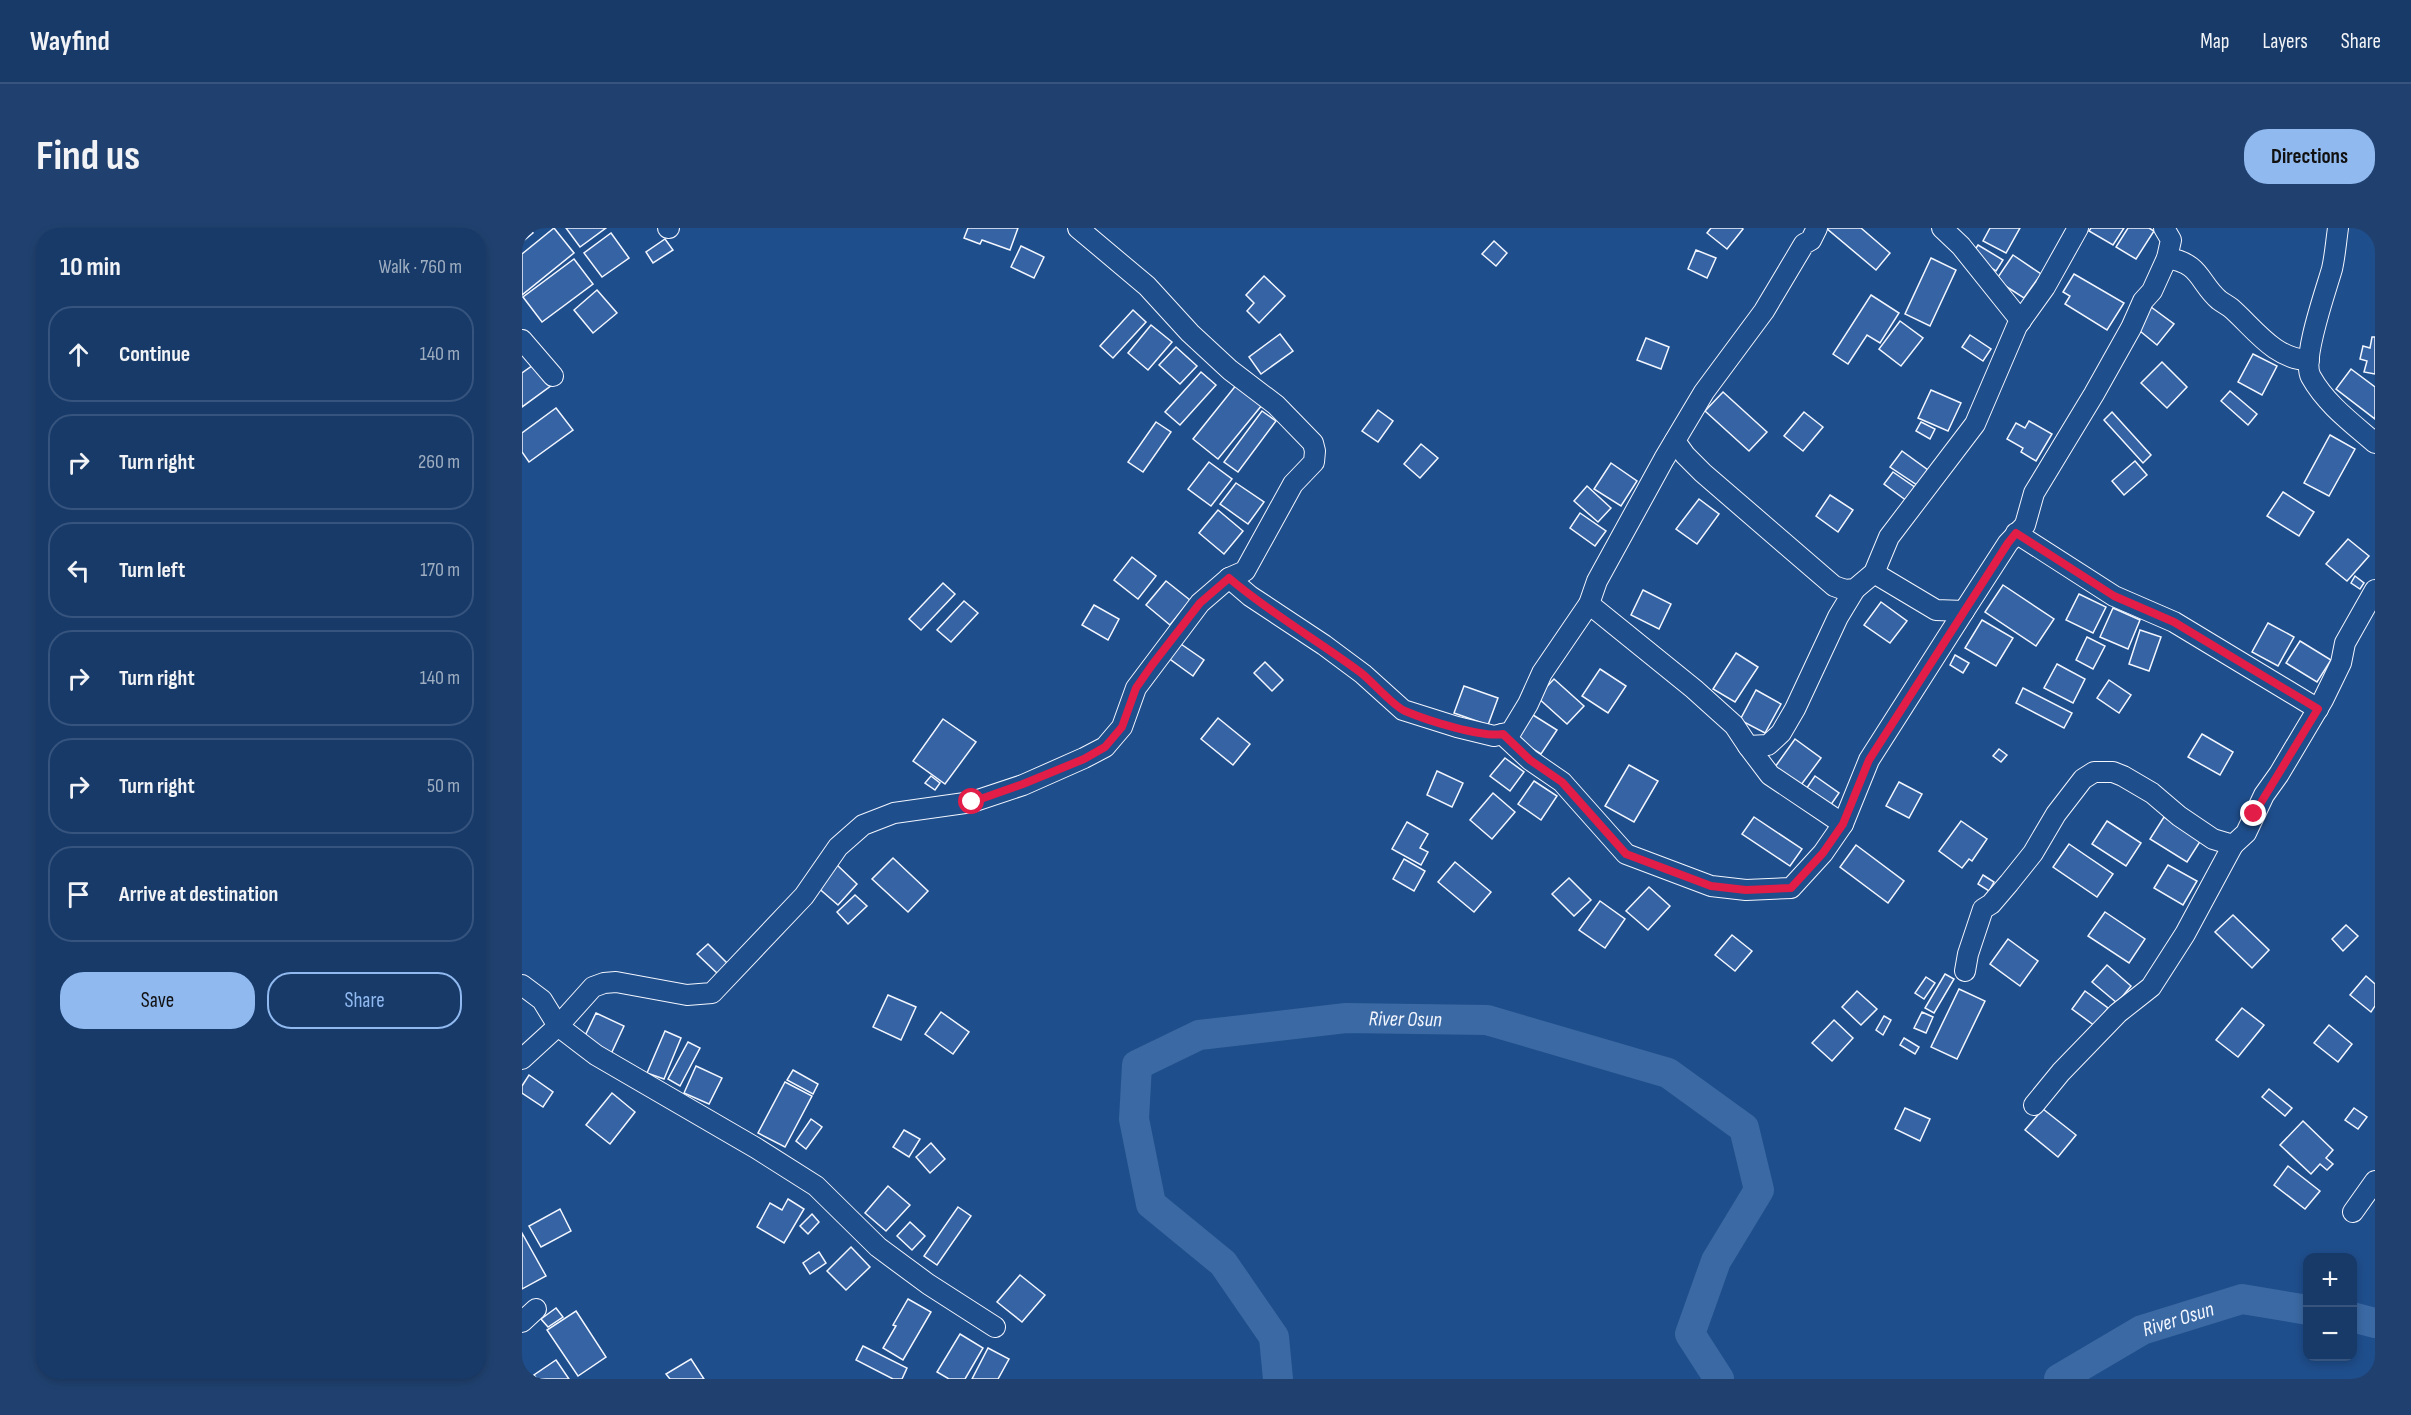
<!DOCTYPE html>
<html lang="en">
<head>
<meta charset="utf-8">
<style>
	:root { --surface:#173a69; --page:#20416f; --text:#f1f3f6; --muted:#9eadc0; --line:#36547d; --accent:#90b9f0 }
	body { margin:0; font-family:"Sofia Sans Condensed",sans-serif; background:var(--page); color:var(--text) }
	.controls { position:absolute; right:18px; bottom:18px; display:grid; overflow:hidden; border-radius:12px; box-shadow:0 3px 9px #0003 }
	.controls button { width:54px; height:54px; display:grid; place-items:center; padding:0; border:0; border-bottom:2px solid var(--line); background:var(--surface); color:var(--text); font:30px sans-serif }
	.stop { position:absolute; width:18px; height:18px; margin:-14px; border:4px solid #e11d48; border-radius:50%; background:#fff }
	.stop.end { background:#e11d48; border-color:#fff; box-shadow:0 2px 6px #0008 }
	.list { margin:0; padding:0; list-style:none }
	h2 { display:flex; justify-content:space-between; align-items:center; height:78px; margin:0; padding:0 24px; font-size:26px }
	h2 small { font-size:20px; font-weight:400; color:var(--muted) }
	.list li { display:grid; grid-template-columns:39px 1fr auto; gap:18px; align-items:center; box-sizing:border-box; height:96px; margin:0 12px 12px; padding:0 12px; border:2px solid var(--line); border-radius:24px }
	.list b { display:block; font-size:22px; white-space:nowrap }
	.list em { font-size:20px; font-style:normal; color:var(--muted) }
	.actions { display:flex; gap:12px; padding:18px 24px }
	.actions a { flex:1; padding:14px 0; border:2px solid var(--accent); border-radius:24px; text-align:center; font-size:21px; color:var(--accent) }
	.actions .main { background:var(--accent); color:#111 }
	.icon { flex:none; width:33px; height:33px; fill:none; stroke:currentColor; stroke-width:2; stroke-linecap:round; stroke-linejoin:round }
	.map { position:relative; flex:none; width:1853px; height:1151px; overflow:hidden; border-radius:24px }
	header { display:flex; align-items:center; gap:36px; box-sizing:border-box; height:84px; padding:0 30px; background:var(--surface); border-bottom:2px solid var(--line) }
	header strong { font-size:28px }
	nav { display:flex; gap:33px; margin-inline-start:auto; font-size:21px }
	.intro { display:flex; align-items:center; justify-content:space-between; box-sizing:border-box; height:144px; padding:0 36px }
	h1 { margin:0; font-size:42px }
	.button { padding:15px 27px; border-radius:24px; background:var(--accent); color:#111; font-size:21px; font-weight:700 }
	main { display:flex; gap:36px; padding:0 36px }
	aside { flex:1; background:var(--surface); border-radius:24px; box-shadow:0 3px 9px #0003 }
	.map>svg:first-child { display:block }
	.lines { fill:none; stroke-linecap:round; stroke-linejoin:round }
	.river { stroke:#3b69a3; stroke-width:30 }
	.building { fill:#3563a3; stroke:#f2f6ff; stroke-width:1.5 }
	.minor-casing { stroke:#f2f6ff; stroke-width:22 }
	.minor { stroke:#1f4e8c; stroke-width:20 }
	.route { stroke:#e11d48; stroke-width:8 }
	.labels { text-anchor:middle; stroke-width:4.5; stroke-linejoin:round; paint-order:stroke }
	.water-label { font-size:21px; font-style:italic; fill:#f2f6ff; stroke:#1f4e8c }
</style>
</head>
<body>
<header>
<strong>Wayfind</strong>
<nav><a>Map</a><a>Layers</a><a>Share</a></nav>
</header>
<div class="intro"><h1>Find us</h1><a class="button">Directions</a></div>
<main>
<aside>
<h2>10 min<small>Walk · 760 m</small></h2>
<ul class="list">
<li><svg class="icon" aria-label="ahead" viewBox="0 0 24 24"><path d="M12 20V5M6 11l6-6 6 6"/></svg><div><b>Continue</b></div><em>140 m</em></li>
<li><svg class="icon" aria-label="right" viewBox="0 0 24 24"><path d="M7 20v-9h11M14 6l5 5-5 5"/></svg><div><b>Turn right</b></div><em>260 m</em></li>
<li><svg class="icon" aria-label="left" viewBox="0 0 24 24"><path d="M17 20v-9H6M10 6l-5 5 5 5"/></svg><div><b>Turn left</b></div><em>170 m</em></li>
<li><svg class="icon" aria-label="right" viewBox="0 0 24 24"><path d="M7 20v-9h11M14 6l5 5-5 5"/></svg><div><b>Turn right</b></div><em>140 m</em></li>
<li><svg class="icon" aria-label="right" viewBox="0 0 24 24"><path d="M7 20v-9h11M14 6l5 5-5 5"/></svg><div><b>Turn right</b></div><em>50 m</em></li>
<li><svg class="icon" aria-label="arrive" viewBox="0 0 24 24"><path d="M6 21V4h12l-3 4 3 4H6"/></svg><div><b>Arrive at destination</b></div></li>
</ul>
<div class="actions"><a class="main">Save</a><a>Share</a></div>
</aside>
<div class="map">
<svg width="1853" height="1151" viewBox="0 0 1853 1151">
	<rect width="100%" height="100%" fill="#1f4e8c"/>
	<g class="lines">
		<g class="river">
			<path d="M1830,1089L1853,1095"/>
			<path id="s1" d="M756,1151L752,1109L701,1035L629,976L612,891L615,837L677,807L824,790L965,792L1146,845L1222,900L1237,962L1194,1033L1168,1106L1197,1151"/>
			<path id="s2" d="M1537,1151L1620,1102L1720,1071L1786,1082"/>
		</g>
	</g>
	<g class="building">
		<path d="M0,0H7L11,5L0,14Z"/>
		<path d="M32,0L52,25L0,67V26Z"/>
		<path d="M44,0H84L58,19Z"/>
		<path d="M446,0H496L488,22L460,12L458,16L442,10Z"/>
		<path d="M1189,0H1220L1221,1L1205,21L1185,5Z"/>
		<path d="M1304,0H1339L1368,25L1354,42Z"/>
		<path d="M1468,0H1498L1484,25L1461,13Z"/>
		<path d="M1569,0H1602L1591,17L1567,3Z"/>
		<path d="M1606,0H1627L1632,3L1614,31L1594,19Z"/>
		<path d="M89,5L107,30L80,49L62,25Z"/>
		<path d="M143,11L151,22L131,35L124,24Z"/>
		<path d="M972,13L985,25L974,38L960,26Z"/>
		<path d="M1456,17L1481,32L1474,43L1449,28Z"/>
		<path d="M499,18L522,29L512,50L489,39Z"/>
		<path d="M1174,22L1194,30L1185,50L1166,41Z"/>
		<path d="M1491,27L1519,46L1502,70L1474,52Z"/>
		<path d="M1409,30L1434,42L1408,98L1383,86Z"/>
		<path d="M52,31L71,56L20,94L1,69Z"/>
		<path d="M1552,46L1602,75L1585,102L1543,76L1548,68L1541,64Z"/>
		<path d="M742,48L763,68L737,95L725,83L732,75L724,67Z"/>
		<path d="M75,62L95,85L71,105L52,82Z"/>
		<path d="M1349,67L1377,85L1358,115L1345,107L1326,136L1311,126Z"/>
		<path d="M1629,79L1652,96L1635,117L1613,99Z"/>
		<path d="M611,82L624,94L591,130L578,118Z"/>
		<path d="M1378,93L1401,110L1379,138L1357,121Z"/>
		<path d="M629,97L650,114L626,142L606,125Z"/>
		<path d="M758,106L771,123L739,146L727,129Z"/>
		<path d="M1448,107L1469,121L1461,133L1440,119Z"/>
		<path d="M1850,109H1853V146L1842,144L1845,133L1838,131L1841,118L1848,120Z"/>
		<path d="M1124,110L1147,119L1139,141L1115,132Z"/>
		<path d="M654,119L675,138L658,156L637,137Z"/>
		<path d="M1731,126L1755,138L1740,167L1716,154Z"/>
		<path d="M1640,134L1665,159L1645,180L1619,155Z"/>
		<path d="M14,135L30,157L0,179V145Z"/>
		<path d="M1829,141L1853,159V191L1814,161Z"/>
		<path d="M679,144L694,157L658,197L643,184Z"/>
		<path d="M715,156L740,177L696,231L671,211Z"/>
		<path d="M1409,162L1439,175L1426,203L1396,190Z"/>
		<path d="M1708,163L1735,186L1726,197L1699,173Z"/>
		<path d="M1201,164L1245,204L1227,223L1183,183Z"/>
		<path d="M34,180L51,202L7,234L0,224V205Z"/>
		<path d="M856,182L871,193L856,214L840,203Z"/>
		<path d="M740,183L754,193L716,244L702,234Z"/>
		<path d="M1282,184L1301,199L1281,223L1262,208Z"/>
		<path d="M1590,184L1629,227L1621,235L1582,192Z"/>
		<path d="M1507,193L1530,206L1514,233L1499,224L1501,220L1485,211L1494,195L1503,200Z"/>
		<path d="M634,194L649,204L621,244L606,234Z"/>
		<path d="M1399,194L1413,201L1408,211L1394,203Z"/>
		<path d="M1808,207L1833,221L1807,268L1782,255Z"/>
		<path d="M899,216L916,230L898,250L882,236Z"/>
		<path d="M1380,223L1406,242L1395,257L1368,239Z"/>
		<path d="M1613,233L1625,247L1602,267L1590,253Z"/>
		<path d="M687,234L710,251L689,278L666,261Z"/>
		<path d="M1089,235L1115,253L1099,278L1072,261Z"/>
		<path d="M1371,244L1394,260L1385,273L1362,256Z"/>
		<path d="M714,255L742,274L726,296L698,276Z"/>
		<path d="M1065,258L1089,280L1076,294L1052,273Z"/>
		<path d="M1761,264L1792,284L1777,308L1745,288Z"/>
		<path d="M1308,267L1331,282L1316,304L1294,288Z"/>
		<path d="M1177,271L1197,286L1175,316L1154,301Z"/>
		<path d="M696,282L721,303L702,326L677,305Z"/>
		<path d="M1058,285L1084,303L1073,318L1048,300Z"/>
		<path d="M1826,311L1847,328L1825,353L1804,336Z"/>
		<path d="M610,329L634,348L616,371L592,352Z"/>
		<path d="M1833,348L1842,355L1838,361L1829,355Z"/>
		<path d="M644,353L668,372L648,397L624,377Z"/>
		<path d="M421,355L433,366L399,402L387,391Z"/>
		<path d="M1481,357L1532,391L1514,418L1463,384Z"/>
		<path d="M1121,362L1149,376L1137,401L1109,387Z"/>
		<path d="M1557,366L1584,379L1571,405L1544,392Z"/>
		<path d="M442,373L456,385L429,414L415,402Z"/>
		<path d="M1359,374L1385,393L1368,415L1342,397Z"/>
		<path d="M572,377L597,391L586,412L560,397Z"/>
		<path d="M1591,380L1618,392L1606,421L1578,409Z"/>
		<path d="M1460,392L1491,410L1474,438L1443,420Z"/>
		<path d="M1746,395L1772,409L1756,438L1730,424Z"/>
		<path d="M1618,402L1639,409L1627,443L1607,436Z"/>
		<path d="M1565,409L1583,418L1571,441L1554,432Z"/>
		<path d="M1778,413L1809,432L1795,454L1764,435Z"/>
		<path d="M656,414L682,432L671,448L645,429Z"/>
		<path d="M1214,425L1236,439L1213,474L1191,461Z"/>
		<path d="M1433,427L1447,435L1441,445L1428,437Z"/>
		<path d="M743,434L761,452L750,463L732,445Z"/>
		<path d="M1535,436L1563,451L1551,475L1522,460Z"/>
		<path d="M1078,441L1104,458L1086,485L1060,468Z"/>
		<path d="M1032,451L1062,478L1045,496L1015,469Z"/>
		<path d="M1587,452L1609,467L1597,485L1575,470Z"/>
		<path d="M942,458L976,470L966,497L932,485Z"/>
		<path d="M1501,460L1550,485L1542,500L1494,475Z"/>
		<path d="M1234,462L1259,476L1243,505L1218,492Z"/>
		<path d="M1011,487L1035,502L1019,526L995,511Z"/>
		<path d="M696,490L728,516L711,537L679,511Z"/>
		<path d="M421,491L454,514L423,556L391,533Z"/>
		<path d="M1680,506L1711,524L1698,547L1666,529Z"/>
		<path d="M1273,511L1299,530L1279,557L1253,539Z"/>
		<path d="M1477,521L1485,527L1479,534L1471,528Z"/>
		<path d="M983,530L1002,544L988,563L968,548Z"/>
		<path d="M1107,537L1136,553L1112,594L1083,578Z"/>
		<path d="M915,543L941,555L930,579L905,567Z"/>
		<path d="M409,548L418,555L413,562L403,555Z"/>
		<path d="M1293,548L1317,565L1306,581L1282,564Z"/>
		<path d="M1012,553L1035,568L1019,592L996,576Z"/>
		<path d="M1377,554L1400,566L1387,590L1364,578Z"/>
		<path d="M971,565L993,584L970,611L948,592Z"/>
		<path d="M1232,589L1280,621L1268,638L1220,606Z"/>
		<path d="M1642,589L1679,612L1665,634L1628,611Z"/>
		<path d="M1439,593L1465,611L1450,633L1447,631L1440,640L1417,623Z"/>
		<path d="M1585,593L1619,615L1604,638L1570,616Z"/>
		<path d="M885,594L906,606L898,620L906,624L899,637L870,621Z"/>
		<path d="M1547,616L1591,646L1575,669L1531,639Z"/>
		<path d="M1334,617L1382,653L1366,675L1318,639Z"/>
		<path d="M371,630L406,663L386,684L350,651Z"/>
		<path d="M882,631L903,643L892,663L871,651Z"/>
		<path d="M933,634L969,664L952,684L916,654Z"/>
		<path d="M314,636L335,656L316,677L294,658Z"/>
		<path d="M1646,637L1675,653L1661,677L1632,660Z"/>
		<path d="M1461,647L1472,654L1467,663L1456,656Z"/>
		<path d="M1047,650L1069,672L1052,688L1030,666Z"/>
		<path d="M1127,659L1148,678L1126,702L1104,683Z"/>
		<path d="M333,667L345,678L326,696L315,684Z"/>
		<path d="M1078,673L1103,691L1083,720L1057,702Z"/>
		<path d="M1583,684L1623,711L1607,735L1566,708Z"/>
		<path d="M1711,687L1747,722L1730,740L1693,704Z"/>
		<path d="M1824,697L1836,708L1821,723L1810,711Z"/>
		<path d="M1210,707L1230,723L1213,743L1193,727Z"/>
		<path d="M1486,711L1516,733L1498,758L1468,736Z"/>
		<path d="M186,716L206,736L196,746L175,726Z"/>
		<path d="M1585,737L1609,758L1595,775L1570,754Z"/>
		<path d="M1423,746L1432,751L1412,785L1403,780Z"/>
		<path d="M1844,748L1853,756V778L1849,784L1828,767Z"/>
		<path d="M1404,749L1413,755L1402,771L1393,765Z"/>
		<path d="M1437,761L1463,773L1435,831L1409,819Z"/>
		<path d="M1335,763L1355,781L1339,797L1320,779Z"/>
		<path d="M1563,763L1586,780L1573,798L1550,781Z"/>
		<path d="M366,767L394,779L379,812L351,799Z"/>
		<path d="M1720,780L1742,797L1716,829L1694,812Z"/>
		<path d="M419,784L447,804L431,826L403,806Z"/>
		<path d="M1400,784L1411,789L1404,805L1392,800Z"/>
		<path d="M74,785L102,798L89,826L61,812Z"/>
		<path d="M1362,788L1369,792L1361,807L1354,802Z"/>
		<path d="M1312,792L1331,810L1310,833L1290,815Z"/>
		<path d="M1807,797L1830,816L1816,834L1792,815Z"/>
		<path d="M143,803L159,810L142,851L125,845Z"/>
		<path d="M1382,810L1397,819L1393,826L1378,817Z"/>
		<path d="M166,814L178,820L158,858L146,851Z"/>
		<path d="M174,838L200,850L187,876L162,865Z"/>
		<path d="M271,842L296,856L291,866L265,852Z"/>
		<path d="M7,847L31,864L21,879L0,865V858Z"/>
		<path d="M263,854L290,868L263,919L236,905Z"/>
		<path d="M1747,861L1770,880L1763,888L1740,869Z"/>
		<path d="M90,865L113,884L88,916L64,897Z"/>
		<path d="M1383,880L1408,891L1398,913L1373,901Z"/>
		<path d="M1832,880L1845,889L1836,901L1823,892Z"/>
		<path d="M1521,881L1554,907L1536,929L1503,902Z"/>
		<path d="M289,891L300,899L284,921L274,913Z"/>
		<path d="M1781,893L1811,922L1804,930L1811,936L1805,942L1798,936L1789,946L1758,917Z"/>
		<path d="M382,902L398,911L387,929L371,919Z"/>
		<path d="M409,915L423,931L408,945L394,929Z"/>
		<path d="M1766,938L1798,963L1783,981L1752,957Z"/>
		<path d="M366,958L388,977L364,1003L343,985Z"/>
		<path d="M266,971L282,981L262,1015L235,999L248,975L260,982Z"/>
		<path d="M436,979L449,988L415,1037L402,1028Z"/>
		<path d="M38,981L49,1003L19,1019L7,998Z"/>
		<path d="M290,986L297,994L286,1006L278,998Z"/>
		<path d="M388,994L403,1008L390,1022L375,1008Z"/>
		<path d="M0,1005L24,1048L0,1061Z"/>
		<path d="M329,1019L348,1039L324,1062L305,1043Z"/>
		<path d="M297,1024L304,1035L288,1046L281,1035Z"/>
		<path d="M498,1047L523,1067L500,1094L475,1074Z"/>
		<path d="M386,1071L409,1084L381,1132L361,1120L374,1098L371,1097Z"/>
		<path d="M34,1080L41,1089L26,1099L19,1091Z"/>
		<path d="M54,1083L84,1129L56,1148L25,1102Z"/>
		<path d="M438,1106L461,1120L443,1151H427L415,1144Z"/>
		<path d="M341,1118L385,1140L380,1151H371L334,1132Z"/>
		<path d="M466,1120L487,1131L476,1151H450Z"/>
		<path d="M169,1131L182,1151H148L144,1146Z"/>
		<path d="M34,1132L47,1151H15L12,1147Z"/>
	</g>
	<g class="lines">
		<g class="minor-casing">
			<g id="minor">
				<path d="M146,0H147"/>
				<path d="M1420,0L1439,18L1499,93"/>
				<path d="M1816,0C1814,14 1813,28 1810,41C1804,62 1779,132 1789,149C1804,176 1830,195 1853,215"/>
				<path d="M1645,30C1679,35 1677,55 1697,72C1701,75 1705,77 1709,80C1732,100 1753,132 1787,132"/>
				<path d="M0,112L31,148"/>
				<path d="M1153,213L1163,227L1181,245L1312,358L1323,362L1333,361L1352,345L1367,309L1453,196L1495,98L1523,59L1556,0"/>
				<path d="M1494,305L1592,368L1652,394L1796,481"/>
				<path d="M1352,345L1414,382L1442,383L1486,315L1503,297L1512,265L1572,166L1609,100L1621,73L1630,63L1645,30L1649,12L1642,0"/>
				<path d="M707,350L728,368L802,417L841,446L881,482L935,499L972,508L989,504L1006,476L1020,445L1067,376L1075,353L1142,231L1182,164L1242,83L1282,16L1289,12L1295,0"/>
				<path d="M1067,376L1172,461L1212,497L1226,518L1246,517L1259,505L1273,481L1316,389L1333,361"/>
				<path d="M980,506L1008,532L1040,554L1104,626L1189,658L1224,662L1269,660L1301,625L1321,596L1347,532L1442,383"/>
				<path d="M1226,518L1248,547L1321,596"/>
				<path d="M1443,743L1446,726L1461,681L1469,676L1487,655L1511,625L1534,586L1561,551L1572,544H1591L1601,548L1630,565L1657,588L1691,611L1711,617L1724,605L1742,567L1757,546L1801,472L1819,435L1823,415L1853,362"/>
				<path d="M0,757L20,772L36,798L74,827L234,920L294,958L356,1019L406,1056L473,1099"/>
				<path d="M0,831L36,798L71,759L82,755L94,754L165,767L190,765L282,668L316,619L341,597L372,585L450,574L501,557L562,530L583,519L600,499L614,460L678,375L707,350L723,343L771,256L792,234L793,223L791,215L754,177L708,142L668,105L625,58L556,0"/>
				<path d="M1512,877L1539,844L1596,785L1629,759L1663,706L1711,617"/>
				<path d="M1831,984L1853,953"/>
				<path d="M0,1094L14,1081"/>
			</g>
		</g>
		<use href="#minor" class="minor"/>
	</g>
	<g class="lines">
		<path class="route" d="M450,574L501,556L562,531L583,519L600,499L614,460L630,437L678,375L707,350C748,385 795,412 838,444C850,453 871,478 883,483C904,492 960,510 981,506L1008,532L1040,554L1104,626L1189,658L1224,662L1269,660L1301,625L1321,596L1347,532L1486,315L1494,305L1592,368L1652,394L1796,481L1732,586"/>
	</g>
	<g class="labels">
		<g class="water-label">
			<text dy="7" stroke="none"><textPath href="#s1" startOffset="642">River Osun</textPath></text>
			<text dy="7" stroke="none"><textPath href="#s2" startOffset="134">River Osun</textPath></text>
		</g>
	</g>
</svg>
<div class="controls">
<button>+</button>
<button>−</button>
</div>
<div class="stop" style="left:450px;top:574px"></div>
<div class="stop end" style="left:1732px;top:586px"></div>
</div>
</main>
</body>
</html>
